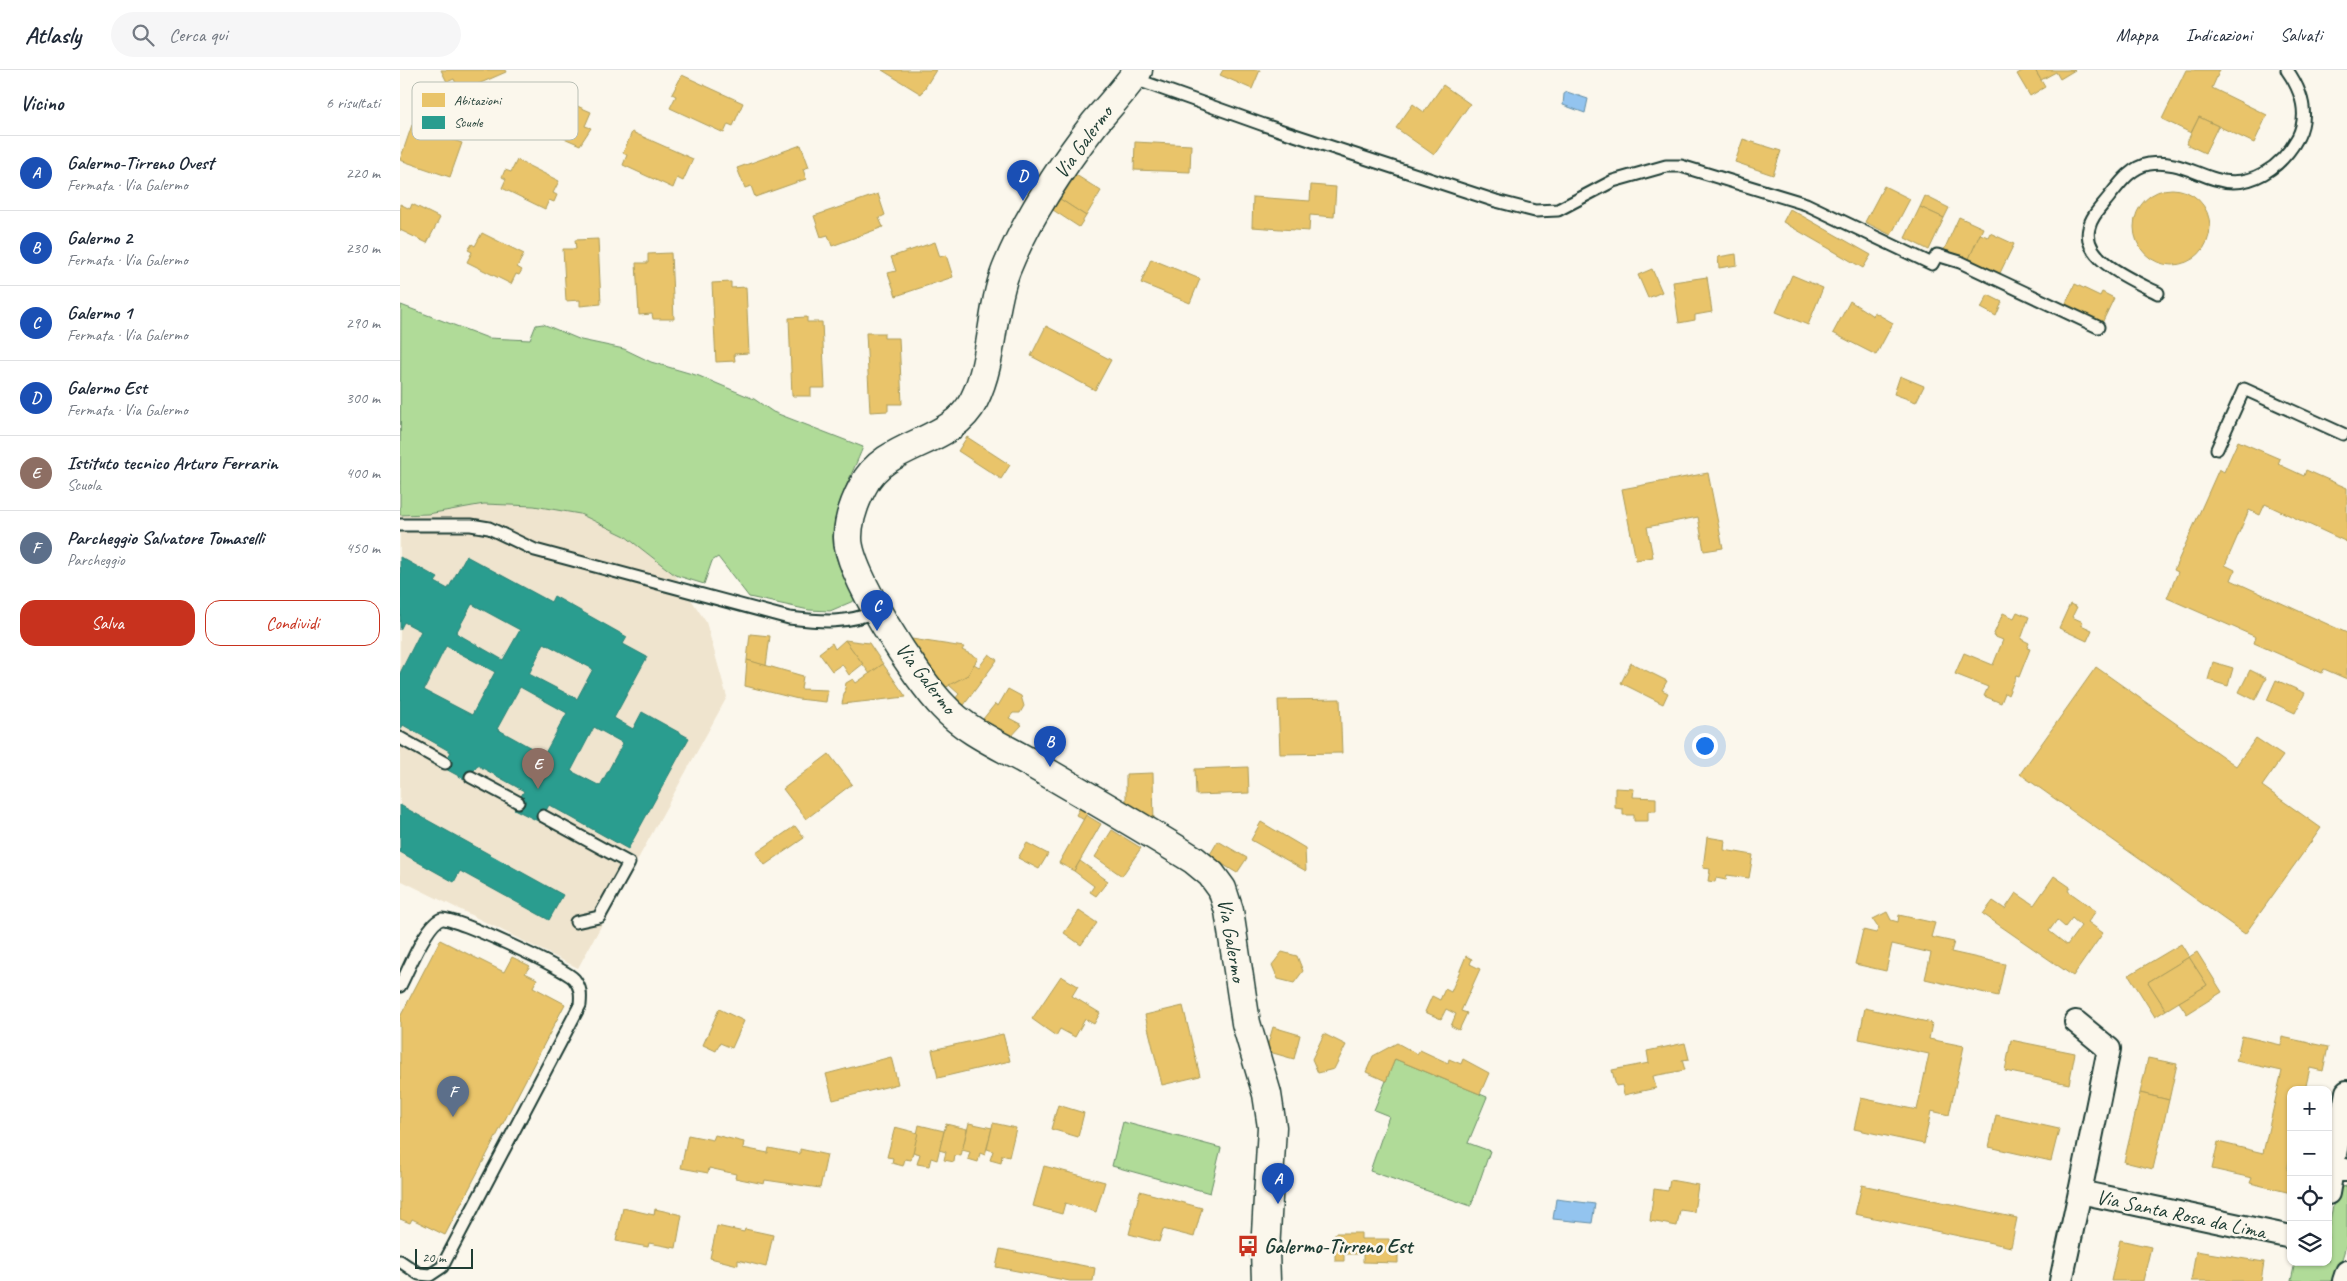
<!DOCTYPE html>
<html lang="it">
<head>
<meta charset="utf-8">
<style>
	:root { --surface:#fff; --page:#f6f6f7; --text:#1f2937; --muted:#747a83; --line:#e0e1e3; --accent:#c8321e }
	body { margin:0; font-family:Caveat,sans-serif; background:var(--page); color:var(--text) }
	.controls { position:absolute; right:15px; bottom:15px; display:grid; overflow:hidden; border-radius:10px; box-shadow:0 1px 4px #0004 }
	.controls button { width:45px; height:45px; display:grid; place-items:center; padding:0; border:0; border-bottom:1px solid var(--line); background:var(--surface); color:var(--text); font:25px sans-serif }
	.scale { position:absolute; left:15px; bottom:12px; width:58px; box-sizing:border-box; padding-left:5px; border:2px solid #1f3d34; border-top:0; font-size:14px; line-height:18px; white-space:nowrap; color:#1f3d34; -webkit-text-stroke:4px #fbf7ec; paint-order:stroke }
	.you { position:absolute; left:1304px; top:675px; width:18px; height:18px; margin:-12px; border:4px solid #fff; border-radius:50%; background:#1a73e8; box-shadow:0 0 0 8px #1a73e833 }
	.badge { display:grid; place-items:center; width:32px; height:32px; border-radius:50%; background:var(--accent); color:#fff; font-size:16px; font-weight:700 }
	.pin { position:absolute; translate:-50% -41px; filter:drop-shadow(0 1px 2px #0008) }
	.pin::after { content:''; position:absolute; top:26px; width:18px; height:15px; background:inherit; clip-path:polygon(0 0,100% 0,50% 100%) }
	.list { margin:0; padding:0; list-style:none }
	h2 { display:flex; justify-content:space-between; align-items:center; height:65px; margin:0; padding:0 20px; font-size:21px }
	h2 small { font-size:16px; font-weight:400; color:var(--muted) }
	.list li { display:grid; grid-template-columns:32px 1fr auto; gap:15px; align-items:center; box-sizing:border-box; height:75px; padding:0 20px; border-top:1px solid var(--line) }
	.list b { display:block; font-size:19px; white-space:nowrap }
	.list p { margin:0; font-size:16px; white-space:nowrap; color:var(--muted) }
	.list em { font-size:16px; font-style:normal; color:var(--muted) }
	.actions { display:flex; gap:10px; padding:15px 20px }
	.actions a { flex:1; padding:11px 0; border:1px solid var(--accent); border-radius:15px; text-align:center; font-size:18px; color:var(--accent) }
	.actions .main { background:var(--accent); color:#fff }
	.icon { flex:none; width:28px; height:28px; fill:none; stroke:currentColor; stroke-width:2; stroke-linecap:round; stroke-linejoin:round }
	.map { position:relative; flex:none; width:1947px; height:1211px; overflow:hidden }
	header { display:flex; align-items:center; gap:30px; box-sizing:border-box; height:70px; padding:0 25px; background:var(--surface); border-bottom:1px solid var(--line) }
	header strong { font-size:24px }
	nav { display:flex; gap:28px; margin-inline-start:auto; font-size:18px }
	.search { width:350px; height:45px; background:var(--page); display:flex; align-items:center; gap:12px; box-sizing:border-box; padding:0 18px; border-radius:28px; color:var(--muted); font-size:19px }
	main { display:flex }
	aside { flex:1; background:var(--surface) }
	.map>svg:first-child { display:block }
	.built { fill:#efe4ce }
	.green { fill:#b0db98; stroke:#688c66 }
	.water { fill:#93c4ef; stroke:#658ea4 }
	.homes { fill:#e9c46a; stroke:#ac9c5a; fill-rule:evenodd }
	.schools { fill:#2a9d8f; stroke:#278074; fill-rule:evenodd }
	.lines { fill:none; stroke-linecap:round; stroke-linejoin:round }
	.service-casing { stroke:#1f3d34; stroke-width:15 }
	.minor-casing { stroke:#1f3d34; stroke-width:26 }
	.secondary-casing { stroke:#1f3d34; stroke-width:31 }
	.service { stroke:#fbf7ec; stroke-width:11 }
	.minor { stroke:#fbf7ec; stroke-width:22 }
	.secondary { stroke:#fbf7ec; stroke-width:28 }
	.labels { text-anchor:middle; stroke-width:5; stroke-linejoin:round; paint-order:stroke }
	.street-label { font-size:21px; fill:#1f3d34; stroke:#fbf7ec }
	.poi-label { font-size:21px; font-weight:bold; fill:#1f3d34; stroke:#fbf7ec; text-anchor:start }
	.key { fill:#fbf7ec; stroke:#b9bfb5; stroke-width:1 }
	.key-label { font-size:14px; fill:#1f3d34 }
</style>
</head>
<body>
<header>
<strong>Atlasly</strong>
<div class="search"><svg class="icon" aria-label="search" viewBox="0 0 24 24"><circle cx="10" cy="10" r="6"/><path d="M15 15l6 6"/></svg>Cerca qui</div>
<nav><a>Mappa</a><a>Indicazioni</a><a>Salvati</a></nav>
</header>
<main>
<aside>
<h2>Vicino<small>6 risultati</small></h2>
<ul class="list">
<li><span class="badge" style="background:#1a4fb4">A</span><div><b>Galermo-Tirreno Ovest</b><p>Fermata · Via Galermo</p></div><em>220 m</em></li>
<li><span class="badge" style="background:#1a4fb4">B</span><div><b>Galermo 2</b><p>Fermata · Via Galermo</p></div><em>230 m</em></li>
<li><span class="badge" style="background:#1a4fb4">C</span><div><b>Galermo 1</b><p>Fermata · Via Galermo</p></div><em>290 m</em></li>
<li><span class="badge" style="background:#1a4fb4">D</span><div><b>Galermo Est</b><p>Fermata · Via Galermo</p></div><em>300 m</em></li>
<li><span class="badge" style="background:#8d6e63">E</span><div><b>Istituto tecnico Arturo Ferrarin</b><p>Scuola</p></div><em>400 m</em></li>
<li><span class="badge" style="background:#5c6f8a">F</span><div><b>Parcheggio Salvatore Tomaselli</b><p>Parcheggio</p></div><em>450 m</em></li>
</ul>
<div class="actions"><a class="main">Salva</a><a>Condividi</a></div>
</aside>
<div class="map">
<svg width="1947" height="1211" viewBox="0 0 1947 1211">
	<rect width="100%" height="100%" fill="#fbf7ec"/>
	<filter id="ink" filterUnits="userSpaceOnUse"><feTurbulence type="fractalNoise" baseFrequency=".02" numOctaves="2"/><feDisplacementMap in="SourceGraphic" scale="10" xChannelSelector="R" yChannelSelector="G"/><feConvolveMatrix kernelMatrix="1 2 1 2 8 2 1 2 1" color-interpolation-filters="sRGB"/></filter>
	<g filter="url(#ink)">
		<path class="built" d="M84,434L134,436L181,444L225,466L275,505L306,552L327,627L178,898L0,810V445L28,444Z"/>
		<g class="green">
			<path d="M1,235L88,268L130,270L136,255L143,254L181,270L224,279L251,292L299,306L354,329L373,342L463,377C452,405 433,438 433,469C433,491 447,511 458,529L430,541L409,540L349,527L318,487L312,491L304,514L275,505L225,466L180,444L134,436L84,434L28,444L0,445Z"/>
			<path d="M995,989L1087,1027L1068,1073L1090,1081L1071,1136L970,1101L989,1046L974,1040Z"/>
			<path d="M723,1052L821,1078L810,1123L712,1096Z"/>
			<path d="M1947,1116V1173L1935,1211H1891L1895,1192H1928V1159L1937,1118Z"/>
		</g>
		<g class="water">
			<path d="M1167,22L1188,29L1185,43L1163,35L1164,24Z"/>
			<path d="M1156,1129L1195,1134L1192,1153L1153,1149Z"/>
		</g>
		<g class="homes">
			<path d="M41,0H105L106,2L60,22L54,9L47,12Z"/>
			<path d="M482,0H536L521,24Z"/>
			<path d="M823,0H860L852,19L820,5Z"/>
			<path d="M1624,0H1635L1645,17L1630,26L1617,4Z"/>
			<path d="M1635,0H1675L1660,9L1656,2L1641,10Z"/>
			<path d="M1786,0H1820L1812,18L1867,45L1854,73L1799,47L1791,63L1762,49Z"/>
			<path d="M282,5L343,33L333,56L328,54L324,63L270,38L276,26L272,24Z"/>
			<path d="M1043,15L1070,34L1034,85L996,58L1013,34L1024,42Z"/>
			<path d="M147,23L191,42L185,56L191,58L180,75L132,54L136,43L132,42L136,33L142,35Z"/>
			<path d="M1799,47L1818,56L1805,83L1786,74Z"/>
			<path d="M12,55L62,73L50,107L0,90Z"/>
			<path d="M232,62L293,89L283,111L277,108L273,118L223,95L227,85L223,83Z"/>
			<path d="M1343,69L1381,81L1373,105L1335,92Z"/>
			<path d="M735,72L791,75L790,102L734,100Z"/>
			<path d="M401,75L409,97L403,99L406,109L355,127L351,116L345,118L337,98Z"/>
			<path d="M117,90L159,111L153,123L157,125L154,132L149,130L145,139L102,118L106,109L102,107L105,100L111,102Z"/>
			<path d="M676,105L701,121L686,146L660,129Z"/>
			<path d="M911,115L936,117L934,147L910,145L909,161L852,157L853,127L910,131Z"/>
			<path d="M1484,116L1510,129L1491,165L1465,152Z"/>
			<circle cx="1772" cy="157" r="38"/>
			<path d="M478,124L485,145L479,148L483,157L432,176L428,165L421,167L414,146Z"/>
			<path d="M1525,126L1549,138L1544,148L1520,137Z"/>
			<path d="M660,129L686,146L679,157L653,140Z"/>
			<path d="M0,134L10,139L12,134L40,148L27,173L0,160Z"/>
			<path d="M1520,137L1544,148L1529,180L1505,168Z"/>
			<path d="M1390,139L1471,185L1463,198L1383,152Z"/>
			<path d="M1559,147L1583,158L1568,191L1544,180Z"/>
			<path d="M82,163L124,184L117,197L122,200L119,205L116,204L111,214L67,192L72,182L68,180L72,174L75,176Z"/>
			<path d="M1590,163L1614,174L1599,205L1568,191L1580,164L1588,167Z"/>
			<path d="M198,169L201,234L180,236V230L166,231L163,179H176L175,170Z"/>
			<path d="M535,172L540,187L546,185L553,207L496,226L488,203L496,201L491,187Z"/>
			<path d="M271,183L274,249H253L252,244L239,245L236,193H248V184Z"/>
			<path d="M1336,184L1337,195L1319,198L1318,187Z"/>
			<path d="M751,189L800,209L790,233L741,213Z"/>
			<path d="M1252,199L1262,222L1248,228L1238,205Z"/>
			<path d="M1392,205L1423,218L1408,255L1376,242Z"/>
			<path d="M1307,207L1312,242L1295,245V250L1279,253L1273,212Z"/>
			<path d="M331,212V218L346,217L349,283L334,284L335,291L316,292L312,213Z"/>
			<path d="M1675,214L1700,226L1702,222L1714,228L1702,253L1665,235Z"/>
			<path d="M1588,225L1602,232L1596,246L1581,238Z"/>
			<path d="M1450,231L1473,246L1474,242L1493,253L1476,285L1433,263Z"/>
			<path d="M407,247V252H422L425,318H411V326H392L389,248Z"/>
			<path d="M646,256L711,290L695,320L631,286Z"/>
			<path d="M466,263H484V268H499L502,334H488V341L470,342Z"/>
			<path d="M1500,306L1524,316L1516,332L1494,324Z"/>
			<path d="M567,367L610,395L601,409L558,381Z"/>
			<path d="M1838,371L1880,389L1878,394L1904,406L1906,400L1947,418V472L1865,434L1860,445L1849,440L1825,495L1835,500L1831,510L1947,563V609L1924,599L1922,603L1854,573L1856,567L1767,528L1778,502L1774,500L1819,399L1824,402Z"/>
			<path d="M1308,403L1323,478L1304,481L1298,447L1247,457L1253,487L1236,490L1222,419Z"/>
			<path d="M1670,534L1677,537L1672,547L1683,552L1681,555L1692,560L1687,571L1659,558Z"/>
			<path d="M1617,542L1629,547L1621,569L1629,573L1627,578L1630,579L1619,607L1616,606L1608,625L1605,623L1601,633L1584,626L1588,617L1555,604L1564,583L1593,595L1603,570L1593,566L1603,543L1614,548Z"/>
			<path d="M350,564L370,566L366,596L347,590Z"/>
			<path d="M505,568L564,577L562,580L578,588L568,605L543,619Z"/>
			<path d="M445,570L469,573L483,594L470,604Z"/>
			<path d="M445,570L463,594L449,605L442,594L432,601L419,583L432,573L435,579Z"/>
			<path d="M589,584L597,590L564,635L555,629L559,624L549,615L568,605L574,594L579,597Z"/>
			<path d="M347,590L403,606L401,619L428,620L426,632L398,629L345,616Z"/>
			<path d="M1813,592L1833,598L1828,616L1808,610Z"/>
			<path d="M1231,593L1267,611L1262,620L1268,623L1263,634L1221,613Z"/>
			<path d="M483,594L506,627L442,634L446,613L453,609L456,613Z"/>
			<path d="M1696,597L1836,696L1856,668L1883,686L1862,716L1921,758L1845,864L1620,704Z"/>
			<path d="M1850,600L1866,608L1855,630L1839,622Z"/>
			<path d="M1876,610L1905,623L1895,643L1867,630Z"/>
			<path d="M608,619L621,626L624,636L620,643H613L609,648L622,655L608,670L579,654L595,634L598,636Z"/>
			<path d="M940,629L942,683L880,684L878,630Z"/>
			<path d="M429,684L452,714L406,749L383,719Z"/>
			<path d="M848,697L849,723L796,725L795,699Z"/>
			<path d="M753,703L754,755L726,739V704Z"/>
			<path d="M1215,718L1234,719L1233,727L1256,728V741H1248V751H1234V745H1223V739L1215,738Z"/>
			<path d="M681,736L689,740L684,750L676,745Z"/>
			<path d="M686,745L701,754L674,801L659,793Z"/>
			<path d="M861,752L905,778L906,801L851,770Z"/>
			<path d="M395,756L404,768L365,795L356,783Z"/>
			<path d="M712,760L741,778L722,806L695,787Z"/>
			<path d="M1307,767L1325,770L1324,780L1353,785L1349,808L1327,805L1326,810L1316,808L1315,812L1308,811L1310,799L1303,798Z"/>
			<path d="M818,771L847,788L837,803L809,786Z"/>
			<path d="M627,773L648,784L639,799L618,788Z"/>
			<path d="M680,791L708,811L696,826L690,822L694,816L674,801Z"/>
			<path d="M1654,806L1670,817L1668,821L1696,841L1688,852L1703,863L1673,906L1583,844L1593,831L1605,839L1616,823L1634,835ZM1672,848L1681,856L1667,875L1649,861L1657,850L1665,857Z"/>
			<path d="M679,841L697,853L681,875L664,863Z"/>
			<path d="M1487,842L1491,850L1498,852L1499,845L1535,853L1531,867L1554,872L1551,882L1605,894L1598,926L1525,909L1531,883L1492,874L1486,901L1455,894L1463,860L1476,863L1479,858L1473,849Z"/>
			<path d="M40,870L104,902L112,887L130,896L125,903L137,909L133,917L165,934L45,1165L12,1149L10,1153L0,1149V947Z"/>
			<path d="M1781,874L1789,887L1748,912L1766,940L1755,947L1729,905Z"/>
			<path d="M882,882L897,886L903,901L894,913L878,909L872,895Z"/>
			<path d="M1797,882L1822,922L1787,944L1779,932L1807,915L1789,887Z"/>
			<path d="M1066,886L1072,889L1070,894L1080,899L1061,941L1067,943L1059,960L1051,956L1056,944L1046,939L1041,949L1025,942L1032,926L1040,930L1045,919L1051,922Z"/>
			<path d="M1789,887L1807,915L1766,940L1748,912Z"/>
			<path d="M661,906L678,916L672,926L700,943L694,954L685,949L675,967L660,959L656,966L632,949Z"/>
			<path d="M783,936L800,1006L762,1015L745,945Z"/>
			<path d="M1465,938L1532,953L1529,969L1564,976L1549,1045L1531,1041L1524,1074L1454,1059L1461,1028L1517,1040L1529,984L1459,969Z"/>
			<path d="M319,939L344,951L332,978L320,973L316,981L303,975Z"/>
			<path d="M873,957L900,965L894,989L866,981Z"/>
			<path d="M603,964L610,991L538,1008L532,980Z"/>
			<path d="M924,964L946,975L934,999L918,1003L912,989Z"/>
			<path d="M1842,966L1881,975L1882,967L1928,977L1923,1001L1910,998L1905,1020H1891V1084L1887,1100H1891V1123L1850,1113L1852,1108L1812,1099L1818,1072L1863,1083L1882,1001L1836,991Z"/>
			<path d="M1611,970L1675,983L1669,1014L1605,1001Z"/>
			<path d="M997,973L1017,984L1020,980L1048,993L1049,989L1061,994L1063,989L1089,1003L1080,1024L995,989L986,1011L966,1002L973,986Z"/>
			<path d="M1285,973L1289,989L1282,990L1285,1000L1253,1006L1256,1018L1224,1025L1222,1015L1216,1016L1212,1000L1249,993L1247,981Z"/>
			<path d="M491,987L498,1014L433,1030L426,1004Z"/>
			<path d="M1748,988L1777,994L1769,1030L1740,1023Z"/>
			<path d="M1740,1023L1769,1030L1753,1099L1724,1092Z"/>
			<path d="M658,1035L684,1043L678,1067L651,1059Z"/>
			<path d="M1596,1045L1659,1059L1651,1091L1589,1077Z"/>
			<path d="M569,1053L592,1058L585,1085L580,1083L578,1092L568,1089L570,1082L562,1080Z"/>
			<path d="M593,1053L616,1058L609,1087L602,1085L601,1093L590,1090L593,1081L587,1079Z"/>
			<path d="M546,1054L567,1059L561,1086L555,1085L554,1092L544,1090L546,1082L539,1080Z"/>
			<path d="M519,1055L544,1061L537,1090L531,1088L529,1096L517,1094L520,1084L513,1082Z"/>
			<path d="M495,1057L518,1063L511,1090L505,1089L503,1096L492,1093L493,1088L487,1087Z"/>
			<path d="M288,1065L313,1070L315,1065L344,1072L343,1078L368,1083L369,1078L400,1084V1079L427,1085L420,1118L365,1110L364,1114L335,1108L336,1104L309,1098L308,1103L281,1098Z"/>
			<path d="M644,1096L705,1112L696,1142L665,1133L662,1144L633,1136Z"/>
			<path d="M1270,1110L1298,1115L1294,1142L1280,1140L1277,1156L1250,1151L1254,1119L1268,1121Z"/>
			<path d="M1462,1115L1617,1148L1611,1177L1455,1144Z"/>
			<path d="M740,1121L802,1138L794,1167L763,1159L759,1172L729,1164Z"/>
			<path d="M223,1138L254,1145L255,1139L282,1145L276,1178L249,1173L248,1177L216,1171Z"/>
			<path d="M317,1156L344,1162L345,1159L373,1165L366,1197L338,1190V1195L310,1188Z"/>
			<path d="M935,1163H961V1169H989V1185H998V1193L963,1192V1184H944V1191H935Z"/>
			<path d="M1720,1170L1751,1177L1743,1211H1711Z"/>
			<path d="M600,1179L695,1198L693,1211H670L596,1197Z"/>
			<path d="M1796,1181L1864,1192L1861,1211H1791Z"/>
		</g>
		<g class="schools">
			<path d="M66,486L151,532L154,526L227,567L223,574L247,587L214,648L233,659L242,642L289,668L228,779L149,735L140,752L114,739L124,721L77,695L68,711L42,697L51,682L3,655L0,661V603L21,561L4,552L0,560V487L38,508L35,512L48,519ZM72,534L120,560L103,590L56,563ZM144,573L193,599L177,629L129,604ZM46,576L95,602L72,645L24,620ZM120,617L167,643L144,685L97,659ZM194,657L223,673L200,716L171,701Z"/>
			<path d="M0,735L163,825L149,850L60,801L54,812L0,782Z"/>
		</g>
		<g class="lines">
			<g class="service-casing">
				<g id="service">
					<path d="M732,8L864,55L1096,131L1135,141L1158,140L1213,111L1266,96H1281L1406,134L1532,194L1537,185L1560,192L1698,257"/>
					<path d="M1758,223C1735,211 1681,190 1689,158C1691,146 1702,136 1709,127C1720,113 1731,97 1749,94C1774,90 1792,102 1815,109C1850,120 1882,97 1898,67C1910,43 1901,20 1887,0"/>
					<path d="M1817,379L1844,319L1943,364"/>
					<path d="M0,455H71L89,458L135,480L389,548C423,552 446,554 478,541"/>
					<path d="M0,668L45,693"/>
					<path d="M71,707L118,732"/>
					<path d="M143,746L229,793L199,847L176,852"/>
					<path d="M0,916C8,901 27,852 42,849C54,847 166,899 174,909C181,918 181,924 180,935L42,1197L30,1205L19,1204L0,1191"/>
				</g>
			</g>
			<g class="minor-casing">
				<g id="minor">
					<path d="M1676,952L1709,979L1680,1122L1891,1167"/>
					<path d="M1932,1100L1947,1022"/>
					<path d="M1928,1123L1932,1100H1946"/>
					<path d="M1661,1211L1680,1122"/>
					<path d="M1944,1211L1947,1202"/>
				</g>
			</g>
			<g class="secondary-casing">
				<path id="secondary" d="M738,0C725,19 709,36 694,54C660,98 627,148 606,200C590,241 594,290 574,330C552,375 485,371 463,416C455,431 448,449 448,467C447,503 517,610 544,637C566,661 601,676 629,692C684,724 740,756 794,790L811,804L822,819L829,841L846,953L867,1024L872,1057L865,1181L866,1211"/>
			</g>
			<use href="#service" class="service"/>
			<use href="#minor" class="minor"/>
			<use href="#secondary" class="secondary"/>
		</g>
	</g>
	<defs>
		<g id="bus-bare" transform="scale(1.725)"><path d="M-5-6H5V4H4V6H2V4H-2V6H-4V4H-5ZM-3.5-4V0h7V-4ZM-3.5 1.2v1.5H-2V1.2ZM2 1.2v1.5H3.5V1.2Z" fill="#c8321e" stroke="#fbf7ec" stroke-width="2.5" paint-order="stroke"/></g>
	</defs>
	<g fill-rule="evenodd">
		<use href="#bus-bare" x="848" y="1176"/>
	</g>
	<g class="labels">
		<g class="street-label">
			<text transform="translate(683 72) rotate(-54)" y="7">Via Galermo</text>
			<text transform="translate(526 608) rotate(52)" y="7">Via Galermo</text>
			<text transform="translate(832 870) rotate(80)" y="7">Via Galermo</text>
			<text transform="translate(1781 1144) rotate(12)" y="7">Via Santa Rosa da Lima</text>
		</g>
		<g class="poi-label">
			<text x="864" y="1183">Galermo-Tirreno Est</text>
		</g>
	</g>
	<rect x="12" y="12" width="166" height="58" rx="8" class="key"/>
	<rect x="22" y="23" width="23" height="14" fill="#e9c46a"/>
	<rect x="22" y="46" width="23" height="13" fill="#2a9d8f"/>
	<g class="key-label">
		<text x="54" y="35">Abitazioni</text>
		<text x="54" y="57">Scuole</text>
	</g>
</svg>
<div class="controls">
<button>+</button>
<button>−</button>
<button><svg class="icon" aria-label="locate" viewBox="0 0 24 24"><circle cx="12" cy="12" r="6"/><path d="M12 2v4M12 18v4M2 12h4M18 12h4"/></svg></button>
<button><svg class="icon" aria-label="layers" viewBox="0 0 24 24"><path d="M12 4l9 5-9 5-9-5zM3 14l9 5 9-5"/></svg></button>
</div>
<div class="scale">20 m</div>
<div class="you"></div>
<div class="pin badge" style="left:878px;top:1134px;background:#1a4fb4">A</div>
<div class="pin badge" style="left:650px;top:697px;background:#1a4fb4">B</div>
<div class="pin badge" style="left:477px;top:561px;background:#1a4fb4">C</div>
<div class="pin badge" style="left:623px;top:131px;background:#1a4fb4">D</div>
<div class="pin badge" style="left:138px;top:719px;background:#8d6e63">E</div>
<div class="pin badge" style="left:53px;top:1047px;background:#5c6f8a">F</div>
</div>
</main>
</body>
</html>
